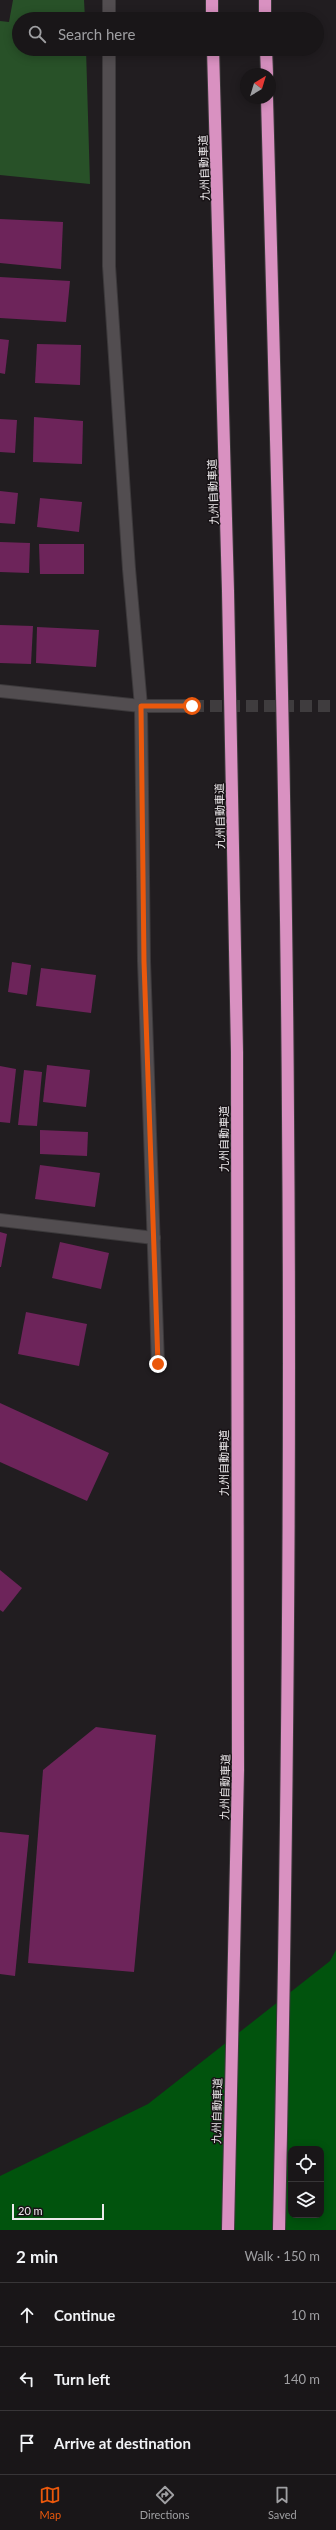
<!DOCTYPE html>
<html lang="en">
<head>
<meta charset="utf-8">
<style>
	:root { --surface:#191618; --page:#221f21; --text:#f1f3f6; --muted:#9f9fa2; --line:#373537; --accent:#ea580c }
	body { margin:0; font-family:Lato,"Noto Sans JP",sans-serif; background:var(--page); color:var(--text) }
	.controls { position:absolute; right:12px; bottom:12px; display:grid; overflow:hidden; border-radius:8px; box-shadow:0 2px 10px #0003 }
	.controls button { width:36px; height:36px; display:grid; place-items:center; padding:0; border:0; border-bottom:1px solid var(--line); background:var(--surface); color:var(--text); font:20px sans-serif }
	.compass { position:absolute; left:240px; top:68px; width:36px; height:36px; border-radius:50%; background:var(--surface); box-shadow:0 2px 10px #0003; rotate:38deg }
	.scale { position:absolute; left:12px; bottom:10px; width:92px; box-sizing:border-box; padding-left:4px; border:2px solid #ece9eb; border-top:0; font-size:11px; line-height:14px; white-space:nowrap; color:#ece9eb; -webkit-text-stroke:3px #181316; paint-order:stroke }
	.stop { position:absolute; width:12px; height:12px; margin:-9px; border:3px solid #ea580c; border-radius:50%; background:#fff }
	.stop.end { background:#ea580c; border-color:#fff; box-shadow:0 1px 4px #0008 }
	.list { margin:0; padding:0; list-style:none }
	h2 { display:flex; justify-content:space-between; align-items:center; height:52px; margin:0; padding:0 16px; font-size:17px }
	h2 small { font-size:13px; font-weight:400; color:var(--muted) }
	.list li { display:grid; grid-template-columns:26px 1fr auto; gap:12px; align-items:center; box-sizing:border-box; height:64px; padding:0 16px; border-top:1px solid var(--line) }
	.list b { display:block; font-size:15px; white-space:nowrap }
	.list em { font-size:13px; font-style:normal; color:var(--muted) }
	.icon { flex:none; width:22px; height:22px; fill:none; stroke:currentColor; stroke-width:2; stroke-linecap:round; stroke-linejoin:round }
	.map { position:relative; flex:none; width:336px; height:2230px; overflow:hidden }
	.search { position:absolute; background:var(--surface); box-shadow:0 2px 10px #0003; left:12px; right:12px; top:12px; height:44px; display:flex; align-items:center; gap:10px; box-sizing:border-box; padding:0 14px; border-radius:22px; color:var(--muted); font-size:15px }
	.sheet { height:244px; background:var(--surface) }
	nav { display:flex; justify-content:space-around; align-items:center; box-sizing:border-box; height:56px; border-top:1px solid var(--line); background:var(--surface); font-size:11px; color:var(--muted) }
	nav a { display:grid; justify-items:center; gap:2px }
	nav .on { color:var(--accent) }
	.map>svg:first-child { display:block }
	.green { fill:#285128 }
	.water { fill:#01530d; fill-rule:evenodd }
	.building { fill:#6d245a }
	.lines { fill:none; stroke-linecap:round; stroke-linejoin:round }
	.street-tunnel { stroke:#3f3c3e; stroke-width:12; stroke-dasharray:12 6; stroke-linecap:butt }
	.street-casing { stroke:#3c393b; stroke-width:14 }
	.highway-casing { stroke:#3c393b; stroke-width:14 }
	.street { stroke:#524d50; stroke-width:12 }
	.highway { stroke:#d991c1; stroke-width:12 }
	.route { stroke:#ea580c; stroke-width:5 }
	.labels { text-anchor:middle; stroke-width:3; stroke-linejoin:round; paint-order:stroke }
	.street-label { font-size:11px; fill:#ece9eb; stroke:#181316 }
</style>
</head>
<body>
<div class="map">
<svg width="336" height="2230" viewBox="0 0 336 2230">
	<rect width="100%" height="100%" fill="#211d20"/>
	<path class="green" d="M13,0H84L85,19H19V49H86L90,184L0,175V21L9,22Z"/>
	<path class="water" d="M336,1950V2230H0V2176L148,2104L330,1961ZM291,2149H321V2215H291Z"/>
	<g class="building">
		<path d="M0,219L63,222L61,269L0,263Z"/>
		<path d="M0,277L70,281L66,322L0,318Z"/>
		<path d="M0,339L9,340L5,374L0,373Z"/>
		<path d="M37,344L81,345L80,385L35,383Z"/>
		<path d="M34,417L83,421L82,464L33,462Z"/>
		<path d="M0,419L17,420L15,453L0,452Z"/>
		<path d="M0,491L18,493L15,524L0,523Z"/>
		<path d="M40,498L82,502L79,532L37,527Z"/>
		<path d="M0,542L30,543L29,573L0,572Z"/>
		<path d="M39,544H84V574H40Z"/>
		<path d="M0,625L33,626L31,664L0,663Z"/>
		<path d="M37,627L99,630L96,667L36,663Z"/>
		<path d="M12,962L31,965L27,995L8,992Z"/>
		<path d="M41,968L96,975L91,1013L36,1006Z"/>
		<path d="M47,1065L90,1070L86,1107L43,1102Z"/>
		<path d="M0,1066L16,1069L10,1123L0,1122Z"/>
		<path d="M24,1070L42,1072L37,1126L18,1125Z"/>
		<path d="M40,1130L88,1132L87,1156L40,1154Z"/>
		<path d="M40,1165L100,1173L95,1207L35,1199Z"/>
		<path d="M0,1232L7,1234L1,1267H0Z"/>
		<path d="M60,1242L109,1253L101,1289L52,1278Z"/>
		<path d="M26,1312L87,1324L79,1366L18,1354Z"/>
		<path d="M0,1403L109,1453L87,1501L0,1462Z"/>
		<path d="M0,1570L22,1588L3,1612L0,1610Z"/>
		<path d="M96,1727L156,1735L134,1972L28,1963L43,1770Z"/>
		<path d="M0,1832L29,1835L15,1976L0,1974Z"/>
	</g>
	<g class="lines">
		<path class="street-tunnel" d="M192,706H336"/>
		<g class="street-casing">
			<g id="street">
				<path d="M109,19V0"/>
				<path d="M109,49V266L129,569L141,706L144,961L158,1364"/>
				<path d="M0,691L141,706H192"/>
				<path d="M0,1220L154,1238"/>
			</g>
		</g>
		<g class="highway-casing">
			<g id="highway">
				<path d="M212,0V19"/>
				<path d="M265,0V19"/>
				<path d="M213,49L228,591L237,1052L238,1770L228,2230"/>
				<path d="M266,49L267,74"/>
				<path d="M267,98C276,437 286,776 288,1116C291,1487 287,1859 279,2230"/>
			</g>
		</g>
		<use href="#street" class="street"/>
		<use href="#highway" class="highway"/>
	</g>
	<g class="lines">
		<path class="route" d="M158,1364L144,962L141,706H192"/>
	</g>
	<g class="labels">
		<g class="street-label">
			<text transform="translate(204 168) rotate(-92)" y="4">九州自動車道</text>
			<text transform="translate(213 492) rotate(-92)" y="4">九州自動車道</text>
			<text transform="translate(220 816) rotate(-91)" y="4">九州自動車道</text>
			<text transform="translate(224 1139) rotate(-90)" y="4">九州自動車道</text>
			<text transform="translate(224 1463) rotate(-90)" y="4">九州自動車道</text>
			<text transform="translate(225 1787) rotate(-89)" y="4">九州自動車道</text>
			<text transform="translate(217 2111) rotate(-89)" y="4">九州自動車道</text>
		</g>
	</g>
</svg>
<div class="controls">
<button><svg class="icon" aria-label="locate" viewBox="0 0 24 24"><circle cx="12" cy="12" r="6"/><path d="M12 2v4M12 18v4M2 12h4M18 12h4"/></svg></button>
<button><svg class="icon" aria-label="layers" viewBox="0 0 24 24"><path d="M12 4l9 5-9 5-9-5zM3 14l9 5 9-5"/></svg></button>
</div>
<svg class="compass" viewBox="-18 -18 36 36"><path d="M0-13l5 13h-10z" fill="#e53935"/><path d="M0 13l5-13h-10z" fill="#9f9fa2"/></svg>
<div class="scale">20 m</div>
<div class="stop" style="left:192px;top:706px"></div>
<div class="stop end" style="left:158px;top:1364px"></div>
<div class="search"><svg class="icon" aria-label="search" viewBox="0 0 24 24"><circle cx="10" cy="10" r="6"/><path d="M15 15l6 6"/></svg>Search here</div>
</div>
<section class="sheet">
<h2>2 min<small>Walk · 150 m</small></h2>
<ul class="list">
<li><svg class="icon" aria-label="ahead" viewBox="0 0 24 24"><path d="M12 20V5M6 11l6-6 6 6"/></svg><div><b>Continue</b></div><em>10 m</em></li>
<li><svg class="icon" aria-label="left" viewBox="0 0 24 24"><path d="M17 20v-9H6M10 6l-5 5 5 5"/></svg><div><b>Turn left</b></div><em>140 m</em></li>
<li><svg class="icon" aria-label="arrive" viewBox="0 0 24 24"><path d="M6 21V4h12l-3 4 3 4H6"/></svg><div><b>Arrive at destination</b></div></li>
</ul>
</section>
<nav>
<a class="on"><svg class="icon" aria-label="map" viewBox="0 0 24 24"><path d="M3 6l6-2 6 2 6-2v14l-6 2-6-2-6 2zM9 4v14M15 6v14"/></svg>Map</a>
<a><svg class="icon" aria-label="directions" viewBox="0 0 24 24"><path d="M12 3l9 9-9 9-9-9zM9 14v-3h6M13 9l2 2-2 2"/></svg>Directions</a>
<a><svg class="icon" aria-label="saved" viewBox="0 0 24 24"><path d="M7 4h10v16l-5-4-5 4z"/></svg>Saved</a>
</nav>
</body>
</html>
